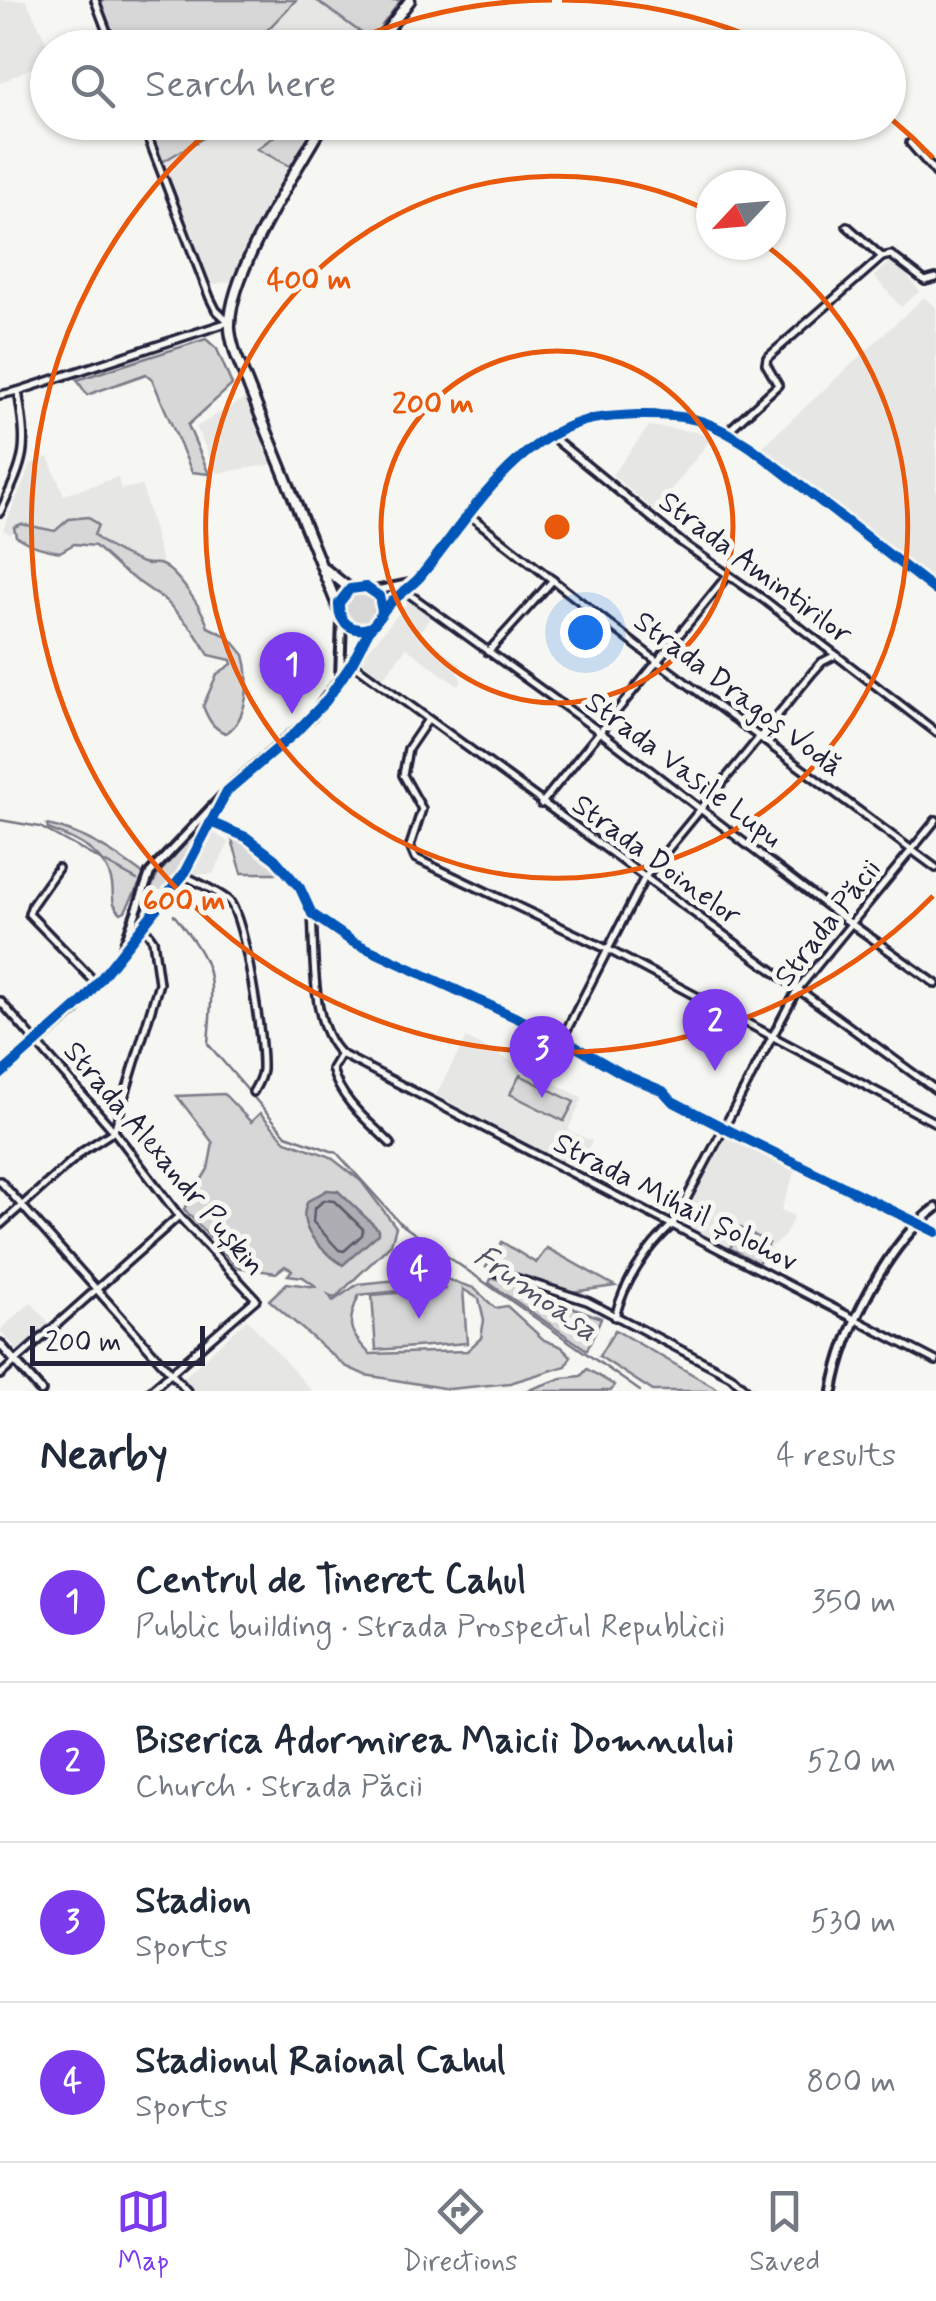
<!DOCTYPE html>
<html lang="en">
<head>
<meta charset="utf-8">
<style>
	:root { --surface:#fff; --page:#f6f6f7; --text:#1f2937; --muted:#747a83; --line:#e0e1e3; --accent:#7c3aed }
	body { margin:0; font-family:Mynerve,sans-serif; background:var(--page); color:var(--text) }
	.compass { position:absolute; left:696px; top:170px; width:90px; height:90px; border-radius:50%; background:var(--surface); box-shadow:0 2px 8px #0004; rotate:244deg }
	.scale { position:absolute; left:30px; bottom:25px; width:175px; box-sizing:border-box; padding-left:10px; border:5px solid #22223b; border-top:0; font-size:28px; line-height:35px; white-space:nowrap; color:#22223b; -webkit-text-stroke:8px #f6f6f2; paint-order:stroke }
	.you { position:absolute; left:585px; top:632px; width:35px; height:35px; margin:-25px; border:8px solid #fff; border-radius:50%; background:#1a73e8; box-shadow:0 0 0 15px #1a73e833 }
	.badge { display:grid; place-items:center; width:65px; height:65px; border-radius:50%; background:var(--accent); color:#fff; font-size:32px; font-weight:700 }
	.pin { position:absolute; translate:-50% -82px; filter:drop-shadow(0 2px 5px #0008) }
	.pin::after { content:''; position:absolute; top:52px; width:35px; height:30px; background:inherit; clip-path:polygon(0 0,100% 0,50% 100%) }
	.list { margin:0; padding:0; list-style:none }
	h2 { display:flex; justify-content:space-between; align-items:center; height:130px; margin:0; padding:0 40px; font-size:42px }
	h2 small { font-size:32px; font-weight:400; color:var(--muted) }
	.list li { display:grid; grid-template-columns:65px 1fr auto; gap:30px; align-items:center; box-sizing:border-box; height:160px; padding:0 40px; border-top:2px solid var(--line) }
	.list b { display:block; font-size:38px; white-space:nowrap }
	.list p { margin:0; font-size:32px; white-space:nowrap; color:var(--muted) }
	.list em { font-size:32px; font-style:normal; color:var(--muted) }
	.icon { flex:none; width:55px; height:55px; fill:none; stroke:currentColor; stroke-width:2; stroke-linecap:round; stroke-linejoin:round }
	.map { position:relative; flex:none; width:936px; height:1391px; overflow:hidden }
	.search { position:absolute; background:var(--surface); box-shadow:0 2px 8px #0004; left:30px; right:30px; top:30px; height:110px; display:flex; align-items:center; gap:25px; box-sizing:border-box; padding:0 35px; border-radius:55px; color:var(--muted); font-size:38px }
	.sheet { height:770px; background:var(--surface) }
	nav { display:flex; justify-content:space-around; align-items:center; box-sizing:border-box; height:140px; border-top:2px solid var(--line); background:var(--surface); font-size:28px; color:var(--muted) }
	nav a { display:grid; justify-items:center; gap:5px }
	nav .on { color:var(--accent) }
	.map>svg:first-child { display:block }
	.built { fill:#e6e6e4 }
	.green { fill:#d7d7d7; stroke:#7c7c89; stroke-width:2.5; fill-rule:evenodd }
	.water { fill:#adadb3; stroke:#757583; stroke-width:2.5 }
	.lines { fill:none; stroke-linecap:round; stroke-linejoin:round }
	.shore { stroke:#5a5a6b; stroke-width:2.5 }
	.stream { stroke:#757583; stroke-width:2.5 }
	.minor-casing { stroke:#22223b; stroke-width:12 }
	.tertiary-casing { stroke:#22223b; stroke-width:14 }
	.secondary-casing { stroke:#22223b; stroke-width:14 }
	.primary-casing { stroke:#22223b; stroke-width:15 }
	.minor { stroke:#f6f6f2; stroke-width:5 }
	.tertiary { stroke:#f6f6f2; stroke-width:6 }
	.secondary { stroke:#f6f6f2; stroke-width:6 }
	.primary { stroke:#f6f6f2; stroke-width:8 }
	.cycleway-casing { stroke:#f6f6f2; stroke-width:16 }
	.cycleway { stroke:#0057b8; stroke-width:10 }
	.ring { fill:none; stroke:#e8590c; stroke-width:5 }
	.labels { text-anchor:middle; stroke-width:10; stroke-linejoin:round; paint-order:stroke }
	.street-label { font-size:30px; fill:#22223b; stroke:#f6f6f2 }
	.water-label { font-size:32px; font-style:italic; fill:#535365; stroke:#f6f6f2 }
	.centre { fill:#e8590c; stroke:#f6f6f2; stroke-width:5 }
	.ring-label { font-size:30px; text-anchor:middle; font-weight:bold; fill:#e8590c; stroke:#f6f6f2; stroke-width:10; stroke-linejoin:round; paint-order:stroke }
</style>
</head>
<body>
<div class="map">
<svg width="936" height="1391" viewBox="0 0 936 1391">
	<rect width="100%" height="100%" fill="#f6f6f2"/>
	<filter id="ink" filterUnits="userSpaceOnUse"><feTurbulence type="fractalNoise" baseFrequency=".01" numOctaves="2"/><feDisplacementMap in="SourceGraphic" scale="20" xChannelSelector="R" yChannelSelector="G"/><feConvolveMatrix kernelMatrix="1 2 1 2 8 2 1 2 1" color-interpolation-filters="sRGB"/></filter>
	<g filter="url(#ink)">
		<g class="built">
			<path d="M0,0H26L49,47L47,60L0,83Z"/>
			<path d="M296,0H316L356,29L344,47L250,48Z"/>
			<path d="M231,123H292L257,149L292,167L232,281L211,285L162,162Z"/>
			<path d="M893,259L920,291L901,307L874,276Z"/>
			<path d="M924,297L936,307V585L760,449Z"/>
			<path d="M247,397L274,464L217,473L196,427Z"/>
			<path d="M649,426L697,432L711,439L655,511L612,475Z"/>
			<path d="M48,457L64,495L118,477L121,489L142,486L164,569L131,564L67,527L9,533L3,530L31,464Z"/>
			<path d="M408,602L432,615L420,632L462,666L457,672L462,681L458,686L406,648L383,678L360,660Z"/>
			<path d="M212,831L229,843L213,874H189Z"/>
			<path d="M466,1038L583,1098L568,1130L592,1141L577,1169L436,1095Z"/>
			<path d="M725,1135L796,1169L781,1210L794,1216L784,1237L772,1246L761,1265L679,1221Z"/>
			<path d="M31,1302L49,1323L18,1351L0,1330Z"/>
			<path d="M247,1319L312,1391H193L182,1379Z"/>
		</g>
		<g class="green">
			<path d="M100,0H296L250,48L118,47Z"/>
			<path d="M316,0H401L371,40Z"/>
			<path d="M231,122L162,162L147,123V122Z"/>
			<path d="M292,123H318L292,167L257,149Z"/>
			<path d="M206,339L217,349L232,385L188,425L209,474L192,472L152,379L146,374L87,395L77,380Z"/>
			<path d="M88,517L98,525L94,535C106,548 127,557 143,563C148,565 154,563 159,564C176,569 204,611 208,627L229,637L244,655C251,678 248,720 226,733C213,729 208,719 203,706L217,674L232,664L231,660L209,655L193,630L166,601L120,569L95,546L74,544L60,552C44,549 30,546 16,536L14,527L21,524L55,531L69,519Z"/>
			<circle cx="360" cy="608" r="15"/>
			<path d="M47,825C83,832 115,853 144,875L125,911L121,913C110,903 114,897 112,884C107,853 75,839 48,829Z"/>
			<path d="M196,831L199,833L170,885L145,914L141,915L140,911L157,876Z"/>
			<path d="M230,833L245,840L282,873H242Z"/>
			<path d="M520,1075L574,1102L564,1121L510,1094Z"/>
			<path d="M224,1094L251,1122L260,1113L286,1141L329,1156L361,1181L396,1227L391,1244L335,1298L329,1295L333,1301L358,1284L437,1276L474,1288L495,1308L507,1306L544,1340L562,1347L571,1356L566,1366L510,1383L449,1389L365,1375L345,1366L269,1300L287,1283L317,1287L303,1277L288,1275L292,1270L285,1266L276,1273L237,1267L184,1209L208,1169L213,1143L177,1096ZM421,1289H447L372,1295L376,1350L467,1343L463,1289L479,1299L484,1320L481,1338L467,1351L370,1354C348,1332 346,1324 359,1295Z"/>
			<path d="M741,1228L769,1243L758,1263L730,1248Z"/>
			<path d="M502,1242L536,1263L547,1248L615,1286L572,1292L486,1267Z"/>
			<path d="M492,1277L601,1318L587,1350L489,1283Z"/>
			<path d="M615,1330L718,1389L720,1391H653L599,1356Z"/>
			<path d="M587,1369L614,1385L611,1391H526L562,1378L581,1376Z"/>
		</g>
		<path class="water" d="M327,1190L338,1191L378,1229V1234L343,1265C322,1251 294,1228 308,1201Z"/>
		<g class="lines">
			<path class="shore" d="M324,1200L334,1201L363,1229L362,1235L344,1251L339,1250L313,1222L314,1209Z"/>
			<g class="stream">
				<path d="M0,820L40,827L137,880"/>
				<path d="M174,915C218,970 213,976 208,1044L286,1135L337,1153L401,1224L640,1391"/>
			</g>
			<g class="minor-casing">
				<g id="minor">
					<path d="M95,0L113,48"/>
					<path d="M910,143L936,173"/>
					<path d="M847,226L882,257L891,255L925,281L936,278"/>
					<path d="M0,395L18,391"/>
					<path d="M727,432L778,385L766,364L767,358L882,257"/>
					<path d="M551,436L681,542L763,599L936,732"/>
					<path d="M0,512C26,456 28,452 18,391L229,322L216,310L210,298L142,122"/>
					<path d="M469,515L658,662L936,868"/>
					<path d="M405,591L600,732L832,910L936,984"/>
					<path d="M488,652L553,580"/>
					<path d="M352,663L936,1090"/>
					<path d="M427,721L408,749L403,775L422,809L410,846L415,858L607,949L936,1123"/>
					<path d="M541,804L727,576"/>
					<path d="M210,822L246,837L275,859L300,888L312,914L353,942L562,1039L623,1074L663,1091L672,1101L724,1128L936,1232"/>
					<path d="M58,868L32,905L29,914L97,984"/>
					<path d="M183,875C193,880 225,895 230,902C246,925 263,1040 262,1070C261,1079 257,1085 253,1092"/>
					<path d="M312,914C315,955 310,1025 341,1054L936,1361"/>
					<path d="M0,1001L114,1131L179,1216L256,1299L150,1391"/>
					<path d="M562,1039L645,877L813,672L822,662L836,655"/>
					<path d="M341,1054L332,1069C341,1101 368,1121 391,1144"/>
					<path d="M0,1181L187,1391"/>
					<path d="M0,1225L83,1151L114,1131L159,983L153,940L143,926"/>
					<path d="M496,1272L587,1301L731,1376L747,1391"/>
					<path d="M615,1317C624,1282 646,1249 673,1224L797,990L936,820"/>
					<path d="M0,1375L179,1216"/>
				</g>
			</g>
			<g class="tertiary-casing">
				<path id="tertiary" d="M833,1391C843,1331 887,1244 936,1208"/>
			</g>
			<g class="secondary-casing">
				<g id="secondary">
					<path d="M374,591L409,584"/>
					<path d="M382,611L379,596L366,587L350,589L339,603C338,623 353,634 371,627C378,621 380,615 385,609C394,597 409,589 419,578C465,523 510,443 584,421C601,416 620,416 637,415C690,414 708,419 752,448L936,591"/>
					<path d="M340,677L342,620"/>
					<path d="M123,949L150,873L235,783L312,717L352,663L371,628"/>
					<path d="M0,1075L75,1010L97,984L183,875L221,801"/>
					<path d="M0,1344L41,1391"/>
				</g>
			</g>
			<g class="primary-casing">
				<g id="primary">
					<path d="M374,48L410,0"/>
					<path d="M324,122C297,170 230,272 230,324C229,334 233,345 236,355L339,610"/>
					<path d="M324,568L350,589"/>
				</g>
			</g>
			<use href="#minor" class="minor"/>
			<use href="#tertiary" class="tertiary"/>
			<use href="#secondary" class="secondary"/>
			<use href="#primary" class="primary"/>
			<g class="cycleway-casing">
				<g id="cycleway">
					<path d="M382,611L379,596L366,587L350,589L339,603C338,623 353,634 371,627C378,621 380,615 385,609C394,597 409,589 419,578C465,523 510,443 584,421C601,416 620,416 637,415C690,414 708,419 752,448L936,591"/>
					<path d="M210,822L246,837L275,859L300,888L312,914L353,942L562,1039L623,1074L663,1091L672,1101L724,1128L936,1232"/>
					<path d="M0,1075L83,1001L183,875L227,791L294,734L326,701L352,663L371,627"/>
				</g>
			</g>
			<use href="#cycleway" class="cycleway"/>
		</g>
	</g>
	<g class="ring">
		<circle cx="557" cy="527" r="176"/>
		<path d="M768 247A351 351 0 1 1 711 212"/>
		<path d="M933 896A527 527 0 1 1 218 123M338 47A527 527 0 0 1 552 0M562 0A527 527 0 0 1 776 47M889 117A527 527 0 0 1 933 158"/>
	</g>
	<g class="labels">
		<g class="street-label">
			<text transform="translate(756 567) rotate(37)" y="10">Strada Amintirilor</text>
			<text transform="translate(739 693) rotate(37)" y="10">Strada Dragoș Vodă</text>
			<text transform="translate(684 769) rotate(37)" y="10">Strada Vasile Lupu</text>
			<text transform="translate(657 859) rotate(36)" y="10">Strada Doinelor</text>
			<text transform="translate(827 922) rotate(-52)" y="10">Strada Păcii</text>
			<text transform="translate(165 1158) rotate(50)" y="10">Strada Alexandr Pușkin</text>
			<text transform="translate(676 1201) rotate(27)" y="10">Strada Mihail Șolohov</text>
		</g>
		<g class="water-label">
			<text transform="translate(537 1292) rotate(35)" y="11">Frumoasa</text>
		</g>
	</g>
	<circle cx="557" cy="527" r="15" class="centre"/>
	<g class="ring-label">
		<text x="309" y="289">400 m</text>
		<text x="433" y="413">200 m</text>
		<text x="184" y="910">600 m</text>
	</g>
</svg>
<svg class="compass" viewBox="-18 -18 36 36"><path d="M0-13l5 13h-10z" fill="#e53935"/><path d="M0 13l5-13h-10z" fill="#747a83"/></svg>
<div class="scale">200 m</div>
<div class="you"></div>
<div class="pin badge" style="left:292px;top:714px">1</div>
<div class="pin badge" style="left:715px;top:1071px">2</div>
<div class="pin badge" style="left:542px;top:1098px">3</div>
<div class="pin badge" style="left:419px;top:1319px">4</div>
<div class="search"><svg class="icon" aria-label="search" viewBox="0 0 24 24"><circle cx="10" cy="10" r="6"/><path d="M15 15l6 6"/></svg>Search here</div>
</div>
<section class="sheet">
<h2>Nearby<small>4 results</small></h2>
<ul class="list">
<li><span class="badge">1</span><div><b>Centrul de Tineret Cahul</b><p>Public building · Strada Prospectul Republicii</p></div><em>350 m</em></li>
<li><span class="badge">2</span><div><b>Biserica Adormirea Maicii Domnului</b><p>Church · Strada Păcii</p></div><em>520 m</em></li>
<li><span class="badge">3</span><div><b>Stadion</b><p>Sports</p></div><em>530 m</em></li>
<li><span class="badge">4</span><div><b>Stadionul Raional Cahul</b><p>Sports</p></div><em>800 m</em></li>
</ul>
</section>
<nav>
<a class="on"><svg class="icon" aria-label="map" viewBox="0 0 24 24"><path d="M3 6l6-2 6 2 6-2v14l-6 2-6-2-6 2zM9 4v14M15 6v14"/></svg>Map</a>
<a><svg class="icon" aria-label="directions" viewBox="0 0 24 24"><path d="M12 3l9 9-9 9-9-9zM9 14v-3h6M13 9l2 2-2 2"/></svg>Directions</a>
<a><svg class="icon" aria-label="saved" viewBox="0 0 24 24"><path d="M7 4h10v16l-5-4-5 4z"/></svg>Saved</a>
</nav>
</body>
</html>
